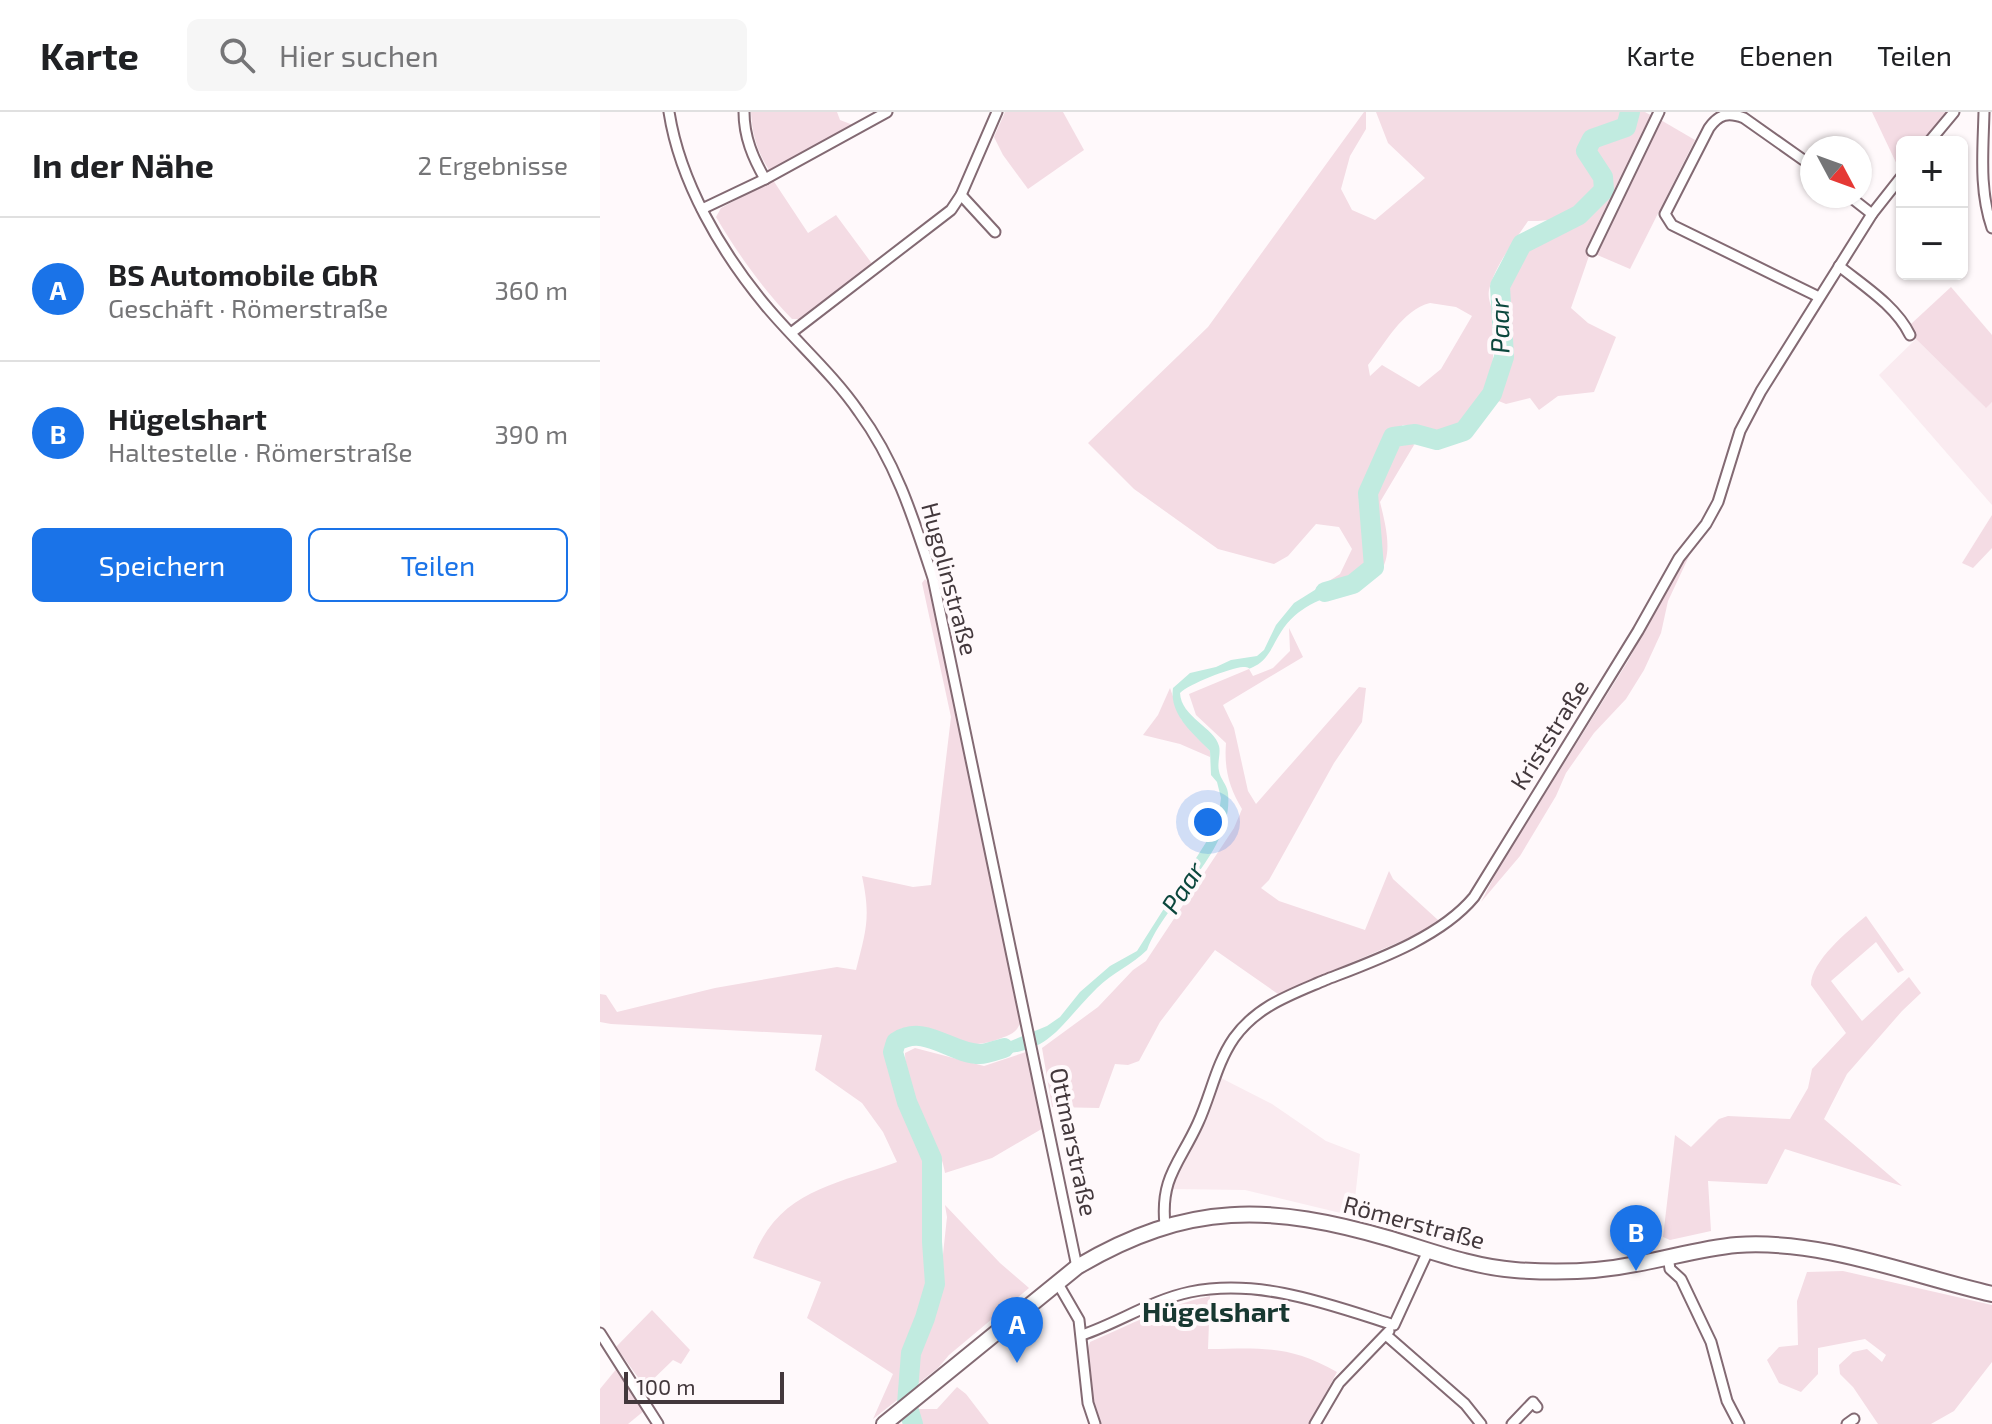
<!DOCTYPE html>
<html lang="de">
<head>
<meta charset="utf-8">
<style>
	:root { --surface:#fff; --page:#f6f6f6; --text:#202124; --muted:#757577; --line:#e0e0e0; --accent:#1a73e8 }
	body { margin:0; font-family:"Exo 2",sans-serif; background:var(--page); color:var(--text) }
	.controls { position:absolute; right:24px; top:24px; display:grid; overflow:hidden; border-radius:12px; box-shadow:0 2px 6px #0004 }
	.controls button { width:72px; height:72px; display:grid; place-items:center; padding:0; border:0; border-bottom:2px solid var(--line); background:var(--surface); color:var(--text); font:40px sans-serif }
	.compass { position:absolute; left:1200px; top:24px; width:72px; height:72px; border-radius:50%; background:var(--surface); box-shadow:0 2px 6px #0004; rotate:131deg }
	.scale { position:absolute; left:24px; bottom:20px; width:160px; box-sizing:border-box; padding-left:8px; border:4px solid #43383c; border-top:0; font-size:22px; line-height:28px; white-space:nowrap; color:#43383c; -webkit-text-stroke:6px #fff9fb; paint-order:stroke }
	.you { position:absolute; left:608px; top:710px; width:28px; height:28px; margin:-20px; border:6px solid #fff; border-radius:50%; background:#1a73e8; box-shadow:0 0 0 12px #1a73e833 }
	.badge { display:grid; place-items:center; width:52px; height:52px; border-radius:50%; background:var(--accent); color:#fff; font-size:26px; font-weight:700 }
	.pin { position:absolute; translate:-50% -66px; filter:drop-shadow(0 2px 4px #0008) }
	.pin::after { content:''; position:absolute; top:42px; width:28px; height:24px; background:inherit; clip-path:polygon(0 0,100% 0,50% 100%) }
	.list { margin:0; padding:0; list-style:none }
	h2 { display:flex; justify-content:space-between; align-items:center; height:104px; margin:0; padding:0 32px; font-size:34px }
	h2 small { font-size:26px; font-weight:400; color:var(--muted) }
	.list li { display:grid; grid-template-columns:52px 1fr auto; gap:24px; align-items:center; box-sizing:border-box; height:144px; padding:0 32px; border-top:2px solid var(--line) }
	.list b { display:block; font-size:30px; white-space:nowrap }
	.list p { margin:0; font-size:26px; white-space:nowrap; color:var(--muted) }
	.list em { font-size:26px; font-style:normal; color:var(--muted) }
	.actions { display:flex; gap:16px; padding:24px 32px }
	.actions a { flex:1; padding:18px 0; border:2px solid var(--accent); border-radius:12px; text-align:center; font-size:28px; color:var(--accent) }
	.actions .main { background:var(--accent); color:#fff }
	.icon { flex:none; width:44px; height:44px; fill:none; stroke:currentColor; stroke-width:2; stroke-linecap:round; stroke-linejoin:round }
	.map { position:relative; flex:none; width:1392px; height:1312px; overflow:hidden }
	header { display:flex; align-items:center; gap:48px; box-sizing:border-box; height:112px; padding:0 40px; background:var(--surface); border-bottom:2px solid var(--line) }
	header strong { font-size:38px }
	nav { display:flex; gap:44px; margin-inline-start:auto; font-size:28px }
	.search { width:560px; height:72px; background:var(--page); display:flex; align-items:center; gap:20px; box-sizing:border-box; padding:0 28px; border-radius:12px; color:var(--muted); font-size:30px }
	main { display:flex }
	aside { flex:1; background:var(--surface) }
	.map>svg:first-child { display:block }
	.built { fill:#faebf0 }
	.green { fill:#f4dce4; fill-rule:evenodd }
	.water { fill:#c1ebe0 }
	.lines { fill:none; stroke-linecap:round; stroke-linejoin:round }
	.river { stroke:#c1ebe0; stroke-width:20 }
	.minor-casing { stroke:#836a73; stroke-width:13 }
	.secondary-casing { stroke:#836a73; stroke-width:18 }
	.minor { stroke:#fff; stroke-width:9 }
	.secondary { stroke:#fff; stroke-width:14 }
	.labels { text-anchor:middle; stroke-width:8; stroke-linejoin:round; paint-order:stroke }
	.street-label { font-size:24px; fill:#43383c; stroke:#fff9fb }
	.water-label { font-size:26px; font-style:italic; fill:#0c473d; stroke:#fff9fb }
	.quarter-label { font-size:28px; font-weight:bold; fill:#183831; stroke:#fff9fb }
</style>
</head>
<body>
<header>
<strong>Karte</strong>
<div class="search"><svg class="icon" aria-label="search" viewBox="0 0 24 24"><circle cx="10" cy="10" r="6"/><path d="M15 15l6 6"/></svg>Hier suchen</div>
<nav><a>Karte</a><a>Ebenen</a><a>Teilen</a></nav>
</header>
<main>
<aside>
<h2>In der Nähe<small>2 Ergebnisse</small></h2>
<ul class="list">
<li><span class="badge">A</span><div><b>BS Automobile GbR</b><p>Geschäft · Römerstraße</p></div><em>360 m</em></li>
<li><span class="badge">B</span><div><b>Hügelshart</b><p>Haltestelle · Römerstraße</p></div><em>390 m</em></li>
</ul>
<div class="actions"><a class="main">Speichern</a><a>Teilen</a></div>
</aside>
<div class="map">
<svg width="1392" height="1312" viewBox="0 0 1392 1312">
	<rect width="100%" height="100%" fill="#fff9fb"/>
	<g class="built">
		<path d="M1316,227L1385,295L1392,290V393L1279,263Z"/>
		<path d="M619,965L672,992L726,1029L760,1042L753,1104L645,1078L573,1077L578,1059Z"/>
	</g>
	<g class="green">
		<path d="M151,0H237L240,8L253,13L169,58C157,39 152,22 151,0Z"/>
		<path d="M405,0H463L484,38L428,77L403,43L394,25Z"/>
		<path d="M764,0H766V17L750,44L741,77L752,98L775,108L825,66L788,31L776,0H1023L1024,10L1014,15L986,21C968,49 994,52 998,77C973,100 963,110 928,109C914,130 895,153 889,178C887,189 894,198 894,208C893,247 896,277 869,306C861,314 855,320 843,322C829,323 816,313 802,313L814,333L780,390C790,430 798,466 748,479L749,470L718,476L740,462L752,437L739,415L716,412L688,444L674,452L618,437L534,377L488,331L608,215ZM830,191L856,195L872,204L841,257L819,275L782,253L770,264L768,253C785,232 802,198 830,191Z"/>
		<path d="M1033,0H1045L1054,5L990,141L971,196L988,211L1016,225L994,280L958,284L939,298L930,286L906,292L896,288L907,247L904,177L928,137L943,123L970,116L1005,83L1008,68L992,38L999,28C1021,23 1029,25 1033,0Z"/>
		<path d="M1272,0H1349L1324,30H1302L1300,59Z"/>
		<path d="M1059,7L1095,28L1030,157L995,142Z"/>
		<path d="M173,68L208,121L236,103L273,153L199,207H192C162,176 138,142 116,105L121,96Z"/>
		<path d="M1351,175L1392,223V290L1386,296L1316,227L1311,212Z"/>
		<path d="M1392,403V436L1373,456L1362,451Z"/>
		<path d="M1091,440L1068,489L1061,521L1044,558L1026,587L994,621L966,661L956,684L920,744L881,790L900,754L1028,549L1075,462Z"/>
		<path d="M325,467L330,473L338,505L414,875L413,880L421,909C418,918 413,922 404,925C362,943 343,922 302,916L292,932L291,946L305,999L324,1042L325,1169L341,1161L347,1105L345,1093L400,1151L429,1176L349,1243L338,1256L273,1307L293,1262L207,1206L221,1170L153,1146C179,1078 235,1073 297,1050L283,1020L262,991L215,958L222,923L11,912L0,910V882L6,883L17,900L115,876L207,860L237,855L256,858C266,818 271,806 262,764L313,775L331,773L351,605L322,471Z"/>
		<path d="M689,516L703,545L623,593L634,616L648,679L656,692L759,575L766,576L762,610L734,651L669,768L661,776L679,789L765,818L789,759L793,767L838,808L832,815L804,828L678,882L615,838L560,910L539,949L528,953L515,952L499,996L452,995L442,936L498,895L533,858L546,849L634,716L642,697C629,675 624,657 626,631L596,603L589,582L649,557L653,564L673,556L690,539Z"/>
		<path d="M570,576L581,607L610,639V645L580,632L543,623L558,603Z"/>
		<path d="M1266,804L1304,858L1298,861L1276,830L1231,869L1262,909L1309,865L1321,881L1302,899L1247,962L1224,1007L1302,1074L1185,1037L1167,1072L1108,1069L1111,1119L1070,1128L1063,1125L1075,1023L1091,1035L1119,1007L1128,1004L1190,1007L1208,976L1212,957L1246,921L1211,873C1211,849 1248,819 1266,804Z"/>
		<path d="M315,936L384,954L426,940L445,1015L392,1046L345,1061C341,1036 329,1025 319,1003C311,985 305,961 305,941Z"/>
		<path d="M1243,1159L1392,1193V1250L1354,1299L1331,1312H1278L1253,1275L1240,1262L1239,1253L1253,1240L1267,1237L1282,1250L1286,1243L1265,1227L1218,1236V1262L1201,1280L1179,1271L1167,1248L1179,1235L1198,1233L1197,1189L1207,1160Z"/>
		<path d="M610,1184L608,1237C661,1236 690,1233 737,1260L709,1312H500C491,1295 483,1248 490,1230C529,1213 568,1193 610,1184Z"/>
		<path d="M52,1198L90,1238L81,1252L73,1248L45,1275L16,1235Z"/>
		<path d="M18,1255L45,1298L28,1312H0V1277Z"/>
		<path d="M357,1275L366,1282L389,1312H321L315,1297H337Z"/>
	</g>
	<path class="water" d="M749,469L748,479C721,486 697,495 681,520C673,532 669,547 655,554C645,559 653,555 643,555C630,556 589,572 580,581C581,605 615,616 619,634C621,641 617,651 619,659C620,667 627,672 628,681C634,740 567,786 547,838C532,853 513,860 497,876C453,920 450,945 379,942L447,914L460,905L480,880L510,854L537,839L612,721L618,708L621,686L617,670L611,663L610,639C594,622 569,603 573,576L590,561L616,555L631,548L657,544L664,538L676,513L694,491L718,476Z"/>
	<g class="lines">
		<g class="river">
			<path d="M725,480L753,472L774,455L768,381L793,325L815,322L837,328L864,319L892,282L904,245L900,174L922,132L979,103L1004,78L1003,65L986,39L992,27L1026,15L1030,0"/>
			<path d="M313,1312L307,1292L311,1241L325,1206L335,1172L332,1130V1047L307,990L293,940L296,930C325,911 351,942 380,942C387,942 397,938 404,936"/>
		</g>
		<g class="minor-casing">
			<g id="minor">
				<path d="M69,0C80,70 121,140 166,194C196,230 233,262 259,300C296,350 314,408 333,466L477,1155"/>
				<path d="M144,0C144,25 153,46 165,67"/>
				<path d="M1384,0C1383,40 1379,78 1392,116"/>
				<path d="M1329,30L1354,0"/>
				<path d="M1212,54L1144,6C1128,0 1119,2 1109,16L1065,102L1072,113L1219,185"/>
				<path d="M361,83L395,120"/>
				<path d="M1249,84L1272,102"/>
				<path d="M102,97L165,67L287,0"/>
				<path d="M992,139L1059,0"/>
				<path d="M1239,154C1264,174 1296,194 1310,223"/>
				<path d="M191,221L351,98L361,83L397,0"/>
				<path d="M565,1113C560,1065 580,1051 598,1011C611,983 616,952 634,926C657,894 690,883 725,868C774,849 840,826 874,785L1038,519L1079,446L1106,412L1118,390L1140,319L1161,279L1272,102L1302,64"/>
				<path d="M1068,1145L1070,1157L1081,1167L1111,1230L1127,1289L1139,1312"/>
				<path d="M457,1170L479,1208L488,1291L495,1312"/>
				<path d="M0,1221L58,1312"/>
				<path d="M482,1223C518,1211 552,1188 590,1180C660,1166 728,1192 794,1213L828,1139"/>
				<path d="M786,1223L865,1292L881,1312"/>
				<path d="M715,1312L739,1271L789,1219"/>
				<path d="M912,1312L933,1290L937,1295"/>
				<path d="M1247,1312L1254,1307"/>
			</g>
		</g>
		<g class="secondary-casing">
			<path id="secondary" d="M284,1312L477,1155C588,1089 671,1092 791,1127C831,1139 873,1155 915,1158C954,1161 997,1160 1036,1152C1070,1146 1102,1136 1137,1133C1222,1127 1310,1163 1392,1182"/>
		</g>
		<use href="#minor" class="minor"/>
		<use href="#secondary" class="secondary"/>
	</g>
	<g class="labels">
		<g class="street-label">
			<text transform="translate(349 467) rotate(75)" y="8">Hugolinstraße</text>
			<text transform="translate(950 623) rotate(-58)" y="8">Kriststraße</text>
			<text transform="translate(473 1030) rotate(78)" y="8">Ottmarstraße</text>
			<text transform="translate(814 1111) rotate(15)" y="8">Römerstraße</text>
		</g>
		<g class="water-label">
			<text transform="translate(900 214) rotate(-91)" y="9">Paar</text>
			<text transform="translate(583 776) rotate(-57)" y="9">Paar</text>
		</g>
		<g class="quarter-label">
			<text x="616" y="1210">Hügelshart</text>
		</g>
	</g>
</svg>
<div class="controls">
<button>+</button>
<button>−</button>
</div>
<svg class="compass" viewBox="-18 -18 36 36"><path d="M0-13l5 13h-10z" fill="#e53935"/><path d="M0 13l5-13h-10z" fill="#757577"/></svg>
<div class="scale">100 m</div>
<div class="you"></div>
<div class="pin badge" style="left:417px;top:1251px">A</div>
<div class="pin badge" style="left:1036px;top:1159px">B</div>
</div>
</main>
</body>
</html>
